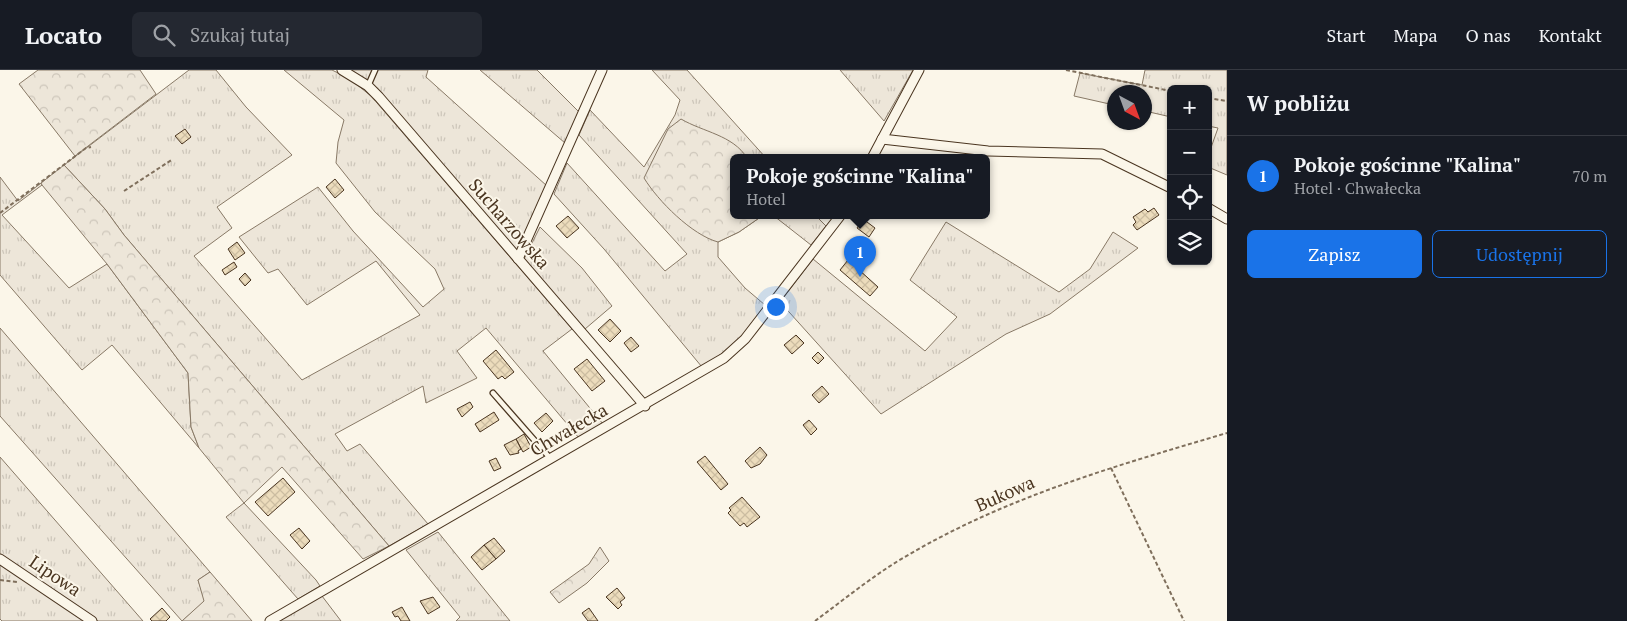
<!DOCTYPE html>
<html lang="pl">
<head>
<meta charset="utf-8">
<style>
	:root { --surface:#171b24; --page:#242831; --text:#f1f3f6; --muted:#9ea1a6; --line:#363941; --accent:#1a73e8 }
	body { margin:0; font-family:"PT Serif",serif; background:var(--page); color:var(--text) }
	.controls { position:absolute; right:15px; top:15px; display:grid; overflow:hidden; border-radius:8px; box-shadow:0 1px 4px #0004 }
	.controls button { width:45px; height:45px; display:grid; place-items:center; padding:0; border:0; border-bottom:1px solid var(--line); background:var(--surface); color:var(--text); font:25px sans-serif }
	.compass { position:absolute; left:1107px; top:15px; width:45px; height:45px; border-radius:50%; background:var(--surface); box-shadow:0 1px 4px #0004; rotate:139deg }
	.you { position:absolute; left:775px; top:236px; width:18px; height:18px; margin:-12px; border:4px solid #fff; border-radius:50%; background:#1a73e8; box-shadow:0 0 0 8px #1a73e833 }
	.badge { display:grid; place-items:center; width:32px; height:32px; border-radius:50%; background:var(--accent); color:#fff; font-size:16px; font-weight:700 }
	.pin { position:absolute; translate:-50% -41px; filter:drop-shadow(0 1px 2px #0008) }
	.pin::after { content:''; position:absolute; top:26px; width:18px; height:15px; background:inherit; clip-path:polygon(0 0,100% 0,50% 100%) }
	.popup { position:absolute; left:730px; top:84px; width:260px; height:65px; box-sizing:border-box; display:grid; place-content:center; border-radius:8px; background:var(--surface); filter:drop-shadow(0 1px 4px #0005); font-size:16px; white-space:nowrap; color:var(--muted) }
	.popup b { font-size:19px; color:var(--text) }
	.popup::after { content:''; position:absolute; left:50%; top:100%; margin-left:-10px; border:10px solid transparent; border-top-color:var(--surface) }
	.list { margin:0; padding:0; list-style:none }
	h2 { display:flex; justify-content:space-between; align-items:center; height:65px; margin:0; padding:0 20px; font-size:21px }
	h2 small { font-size:16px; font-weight:400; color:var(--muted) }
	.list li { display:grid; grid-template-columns:32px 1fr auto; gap:15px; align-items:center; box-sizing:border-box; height:80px; padding:0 20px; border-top:1px solid var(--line) }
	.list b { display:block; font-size:19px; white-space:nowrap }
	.list p { margin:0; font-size:16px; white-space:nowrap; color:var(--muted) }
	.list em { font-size:16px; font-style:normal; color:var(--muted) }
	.actions { display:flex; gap:10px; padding:15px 20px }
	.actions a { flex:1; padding:11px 0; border:1px solid var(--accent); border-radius:8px; text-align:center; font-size:18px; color:var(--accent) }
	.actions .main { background:var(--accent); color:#fff }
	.icon { flex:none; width:28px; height:28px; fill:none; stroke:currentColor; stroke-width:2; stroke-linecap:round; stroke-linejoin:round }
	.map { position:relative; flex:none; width:1227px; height:551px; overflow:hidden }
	header { display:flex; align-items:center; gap:30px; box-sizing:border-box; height:70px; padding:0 25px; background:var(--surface); border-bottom:1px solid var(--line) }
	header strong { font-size:24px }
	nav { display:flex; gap:28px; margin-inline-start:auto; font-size:18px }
	.search { width:350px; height:45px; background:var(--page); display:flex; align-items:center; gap:12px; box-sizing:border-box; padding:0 18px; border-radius:8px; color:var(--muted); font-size:19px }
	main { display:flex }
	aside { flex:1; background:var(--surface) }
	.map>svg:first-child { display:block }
	.grass { fill:url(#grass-tufts); stroke:#887966 }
	.forest { fill:url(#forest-crowns); stroke:#887966 }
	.building { fill:url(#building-cross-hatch); stroke:#4a3520 }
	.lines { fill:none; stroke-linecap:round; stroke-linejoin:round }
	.service-casing { stroke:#4a3520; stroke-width:7 }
	.minor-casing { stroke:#4a3520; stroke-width:11 }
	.path { stroke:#7f6f5c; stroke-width:2; stroke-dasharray:4 2.5; stroke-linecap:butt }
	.service { stroke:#fbf6e9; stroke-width:4.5 }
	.minor { stroke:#fbf6e9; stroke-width:9 }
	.labels { text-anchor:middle; stroke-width:4; stroke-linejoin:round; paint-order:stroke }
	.street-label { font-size:18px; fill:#4a3520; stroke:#fbf6e9 }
</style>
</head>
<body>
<header>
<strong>Locato</strong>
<div class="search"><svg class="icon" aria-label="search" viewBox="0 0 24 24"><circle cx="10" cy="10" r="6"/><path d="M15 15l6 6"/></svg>Szukaj tutaj</div>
<nav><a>Start</a><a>Mapa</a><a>O nas</a><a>Kontakt</a></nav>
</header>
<main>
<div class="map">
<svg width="1227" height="551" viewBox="0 0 1227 551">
	<defs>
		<pattern id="grass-tufts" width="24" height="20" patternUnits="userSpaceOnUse" patternTransform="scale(1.25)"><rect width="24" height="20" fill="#ede6d9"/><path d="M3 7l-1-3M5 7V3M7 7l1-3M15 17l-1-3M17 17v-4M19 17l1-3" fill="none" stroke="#cdc6ba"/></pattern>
		<pattern id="forest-crowns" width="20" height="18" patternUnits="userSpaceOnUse" patternTransform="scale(1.25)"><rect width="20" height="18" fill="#ede6d9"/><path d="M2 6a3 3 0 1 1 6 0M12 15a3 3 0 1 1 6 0" fill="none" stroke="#cdc6ba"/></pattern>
		<pattern id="building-cross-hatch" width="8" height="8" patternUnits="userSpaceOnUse" patternTransform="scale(1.25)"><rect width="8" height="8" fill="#ecdcbc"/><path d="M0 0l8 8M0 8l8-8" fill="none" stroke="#ccbda1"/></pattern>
	</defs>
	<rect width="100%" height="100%" fill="#fbf6e9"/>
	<g class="grass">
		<path d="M189,0H216L246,37L292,85L217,137L232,158L194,186L302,310L420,245L376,191L307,235L278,199L268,203L239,167L318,117L353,161L423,237L444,219L435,199L375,142L336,93L338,72L344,50L284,0H332L350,9L371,26L572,259L543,281L603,354L579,368L486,258L457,281L477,308L426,333L423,316L335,364L347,381L360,374L428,454L389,476L124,165L105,139L64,95Z"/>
		<path d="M348,0H428L426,7L547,116L518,182L383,25L366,10Z"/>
		<path d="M480,0H537L581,44L565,73Z"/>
		<path d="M652,0H687L766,88H734V146H762L739,162L718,172V187L745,218L765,235L736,274L702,297L604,179L554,124L567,93L665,201L687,184L579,65L590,40L644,97L675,45L680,30Z"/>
		<path d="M840,0H913L884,51Z"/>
		<path d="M1145,0H1227V105L1208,97V86L1218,58L1208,56V19H1171V47L1145,41L1144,22H1114V35L1074,26L1080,3L1142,15Z"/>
		<path d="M0,107L18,131L41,113L42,115L2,145L69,218L107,194L188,303L191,357L199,378L112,275L82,300L0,205Z"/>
		<path d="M774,146H816L826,156L811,175Z"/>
		<path d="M946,152L1059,222L1090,199L1113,162L1138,178L1050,244L1006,264L881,344L780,232L813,189L925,281L957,247L910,210Z"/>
		<path d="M540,157L582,198L612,236L585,259L524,189Z"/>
		<path d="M0,258L210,502L198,510L205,531L182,551L0,346Z"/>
		<path d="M0,387L143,551H98L0,484Z"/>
		<path d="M244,433L316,510L320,516L298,529L226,447Z"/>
		<path d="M438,462L510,551H456L460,547L406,480Z"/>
		<path d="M0,494L85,551H2L0,549Z"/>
		<path d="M322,526L341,551H278Z"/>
	</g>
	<g class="forest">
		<path d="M38,0H140L156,24L75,86L19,14Z"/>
		<path d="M681,49C703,62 733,65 747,88H734V146H762L739,162L718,172C692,165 658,131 644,108L668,59Z"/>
		<path d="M64,95L105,139L124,165L389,476L363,489L282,397L244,433L199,378L191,357L188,303L107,194L42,115L41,113Z"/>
		<path d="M600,477L609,491L587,513L559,533L550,522L589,494Z"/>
		<path d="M210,502L252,551H182L204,531L198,510Z"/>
	</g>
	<g class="building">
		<path d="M185,59L191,67L182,74L175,66Z"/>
		<path d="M335,109L344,120L335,128L326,117Z"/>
		<path d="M1154,138L1159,145L1137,160L1133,155L1136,152L1133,147L1145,139L1148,142Z"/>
		<path d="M568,146L579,158L567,168L556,156Z"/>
		<path d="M863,149L875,158L869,167L857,158Z"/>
		<path d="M237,172L245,183L235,190L228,179Z"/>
		<path d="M848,190L878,217L870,226L840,200Z"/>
		<path d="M234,192L237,197L225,205L222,200Z"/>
		<path d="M245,203L251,210L245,216L239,209Z"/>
		<path d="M610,249L621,261L610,272L598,260Z"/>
		<path d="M796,265L804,273L792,284L784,275Z"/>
		<path d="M631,267L639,276L631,282L624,273Z"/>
		<path d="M496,280L514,302L505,309L502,306L498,309L483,291Z"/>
		<path d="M818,282L824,288L818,294L812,288Z"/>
		<path d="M587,289L605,311L592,321L574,299Z"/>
		<path d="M822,316L829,324L819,333L812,325Z"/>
		<path d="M470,332L473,337L462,347L457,339Z"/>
		<path d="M494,342L499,350L480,362L475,354Z"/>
		<path d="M546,343L553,351L542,362L534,353Z"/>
		<path d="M809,350L817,359L811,365L803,355Z"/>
		<path d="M524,364L531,377L523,382L516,369Z"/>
		<path d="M516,369L521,379L518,381L519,383L510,385L504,375Z"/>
		<path d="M760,377L767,385L760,394L751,398L745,391Z"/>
		<path d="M705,386L728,414L721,420L697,392Z"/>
		<path d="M496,388L501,398L494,401L489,391Z"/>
		<path d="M283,408L295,422L268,446L255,432Z"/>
		<path d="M742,427L760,447L747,457L744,453L740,456L728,443L731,440L729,438Z"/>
		<path d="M299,458L310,471L302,479L290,465Z"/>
		<path d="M494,468L505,481L496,489L484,475Z"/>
		<path d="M484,475L496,489L482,500L471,487Z"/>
		<path d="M617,518L625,528L620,532L622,535L618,539L606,527Z"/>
		<path d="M433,527L440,537L428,544L420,531Z"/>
		<path d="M402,537L410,551H401L398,546L395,547L392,542Z"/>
		<path d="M162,538L170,547L166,551H152L150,549Z"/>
		<path d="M589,538L598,551H588L582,543Z"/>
	</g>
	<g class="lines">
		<g class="service-casing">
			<g id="service">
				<path d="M368,16L375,0"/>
				<path d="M493,323L550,388"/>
			</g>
		</g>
		<g class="minor-casing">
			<g id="minor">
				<path d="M342,0L368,16L379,27L645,336"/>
				<path d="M882,69L988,81L1102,84L1171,118"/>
				<path d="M872,88L919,0"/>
				<path d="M1208,138L1227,149"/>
				<path d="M518,189L602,0"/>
				<path d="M0,489L92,551"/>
				<path d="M270,551L724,288L745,269L840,146"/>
			</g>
		</g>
		<g class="path">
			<path d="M1066,0L1171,21"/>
			<path d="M1208,28L1227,31"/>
			<path d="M124,121L173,89"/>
			<path d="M0,143L86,78L91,77"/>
			<path d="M1111,398L1184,551"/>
			<path d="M0,510L17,512"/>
			<path d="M815,551C842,531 869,509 898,491C1002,428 1112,397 1227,363"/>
		</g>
		<use href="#service" class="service"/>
		<use href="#minor" class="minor"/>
	</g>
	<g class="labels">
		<g class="street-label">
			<text transform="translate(509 154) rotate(49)" y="6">Sucharzowska</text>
			<text transform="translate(569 360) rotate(-30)" y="6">Chwałecka</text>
			<text transform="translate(1005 424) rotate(-24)" y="6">Bukowa</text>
			<text transform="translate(55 506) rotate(34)" y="6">Lipowa</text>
		</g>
	</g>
</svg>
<div class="controls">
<button>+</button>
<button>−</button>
<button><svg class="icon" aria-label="locate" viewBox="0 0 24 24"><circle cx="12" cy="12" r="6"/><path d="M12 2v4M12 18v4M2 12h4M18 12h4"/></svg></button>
<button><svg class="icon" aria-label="layers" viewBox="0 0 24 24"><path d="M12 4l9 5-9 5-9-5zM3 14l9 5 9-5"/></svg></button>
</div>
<svg class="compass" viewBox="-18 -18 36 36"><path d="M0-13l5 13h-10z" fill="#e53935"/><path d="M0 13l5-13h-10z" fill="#9ea1a6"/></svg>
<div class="you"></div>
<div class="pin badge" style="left:860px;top:207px">1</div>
<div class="popup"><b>Pokoje gościnne &quot;Kalina&quot;</b>Hotel</div>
</div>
<aside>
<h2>W pobliżu<small></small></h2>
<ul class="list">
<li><span class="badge">1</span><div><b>Pokoje gościnne &quot;Kalina&quot;</b><p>Hotel · Chwałecka</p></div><em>70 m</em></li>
</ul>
<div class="actions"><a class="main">Zapisz</a><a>Udostępnij</a></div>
</aside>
</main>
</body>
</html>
